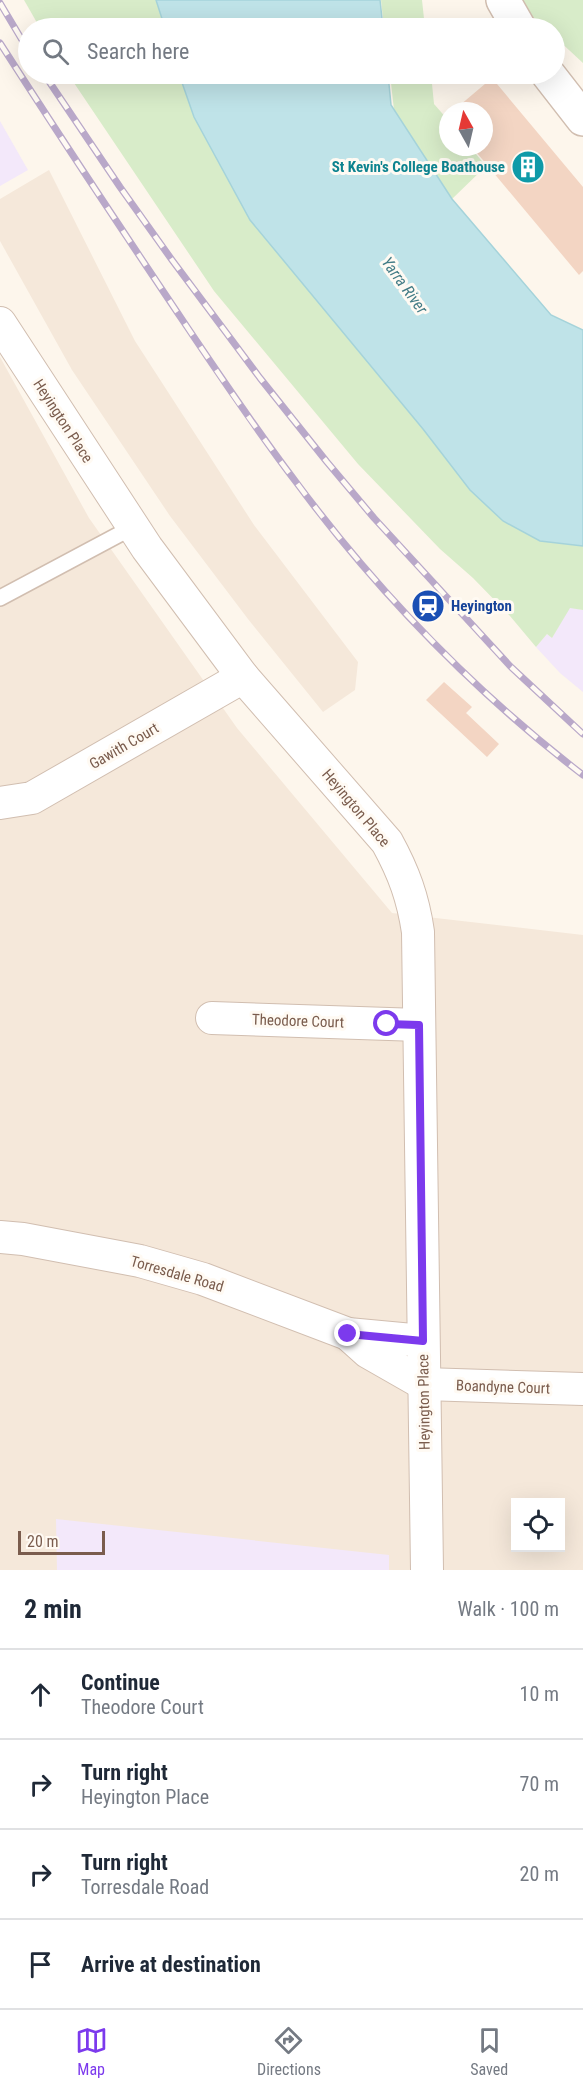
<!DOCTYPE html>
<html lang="en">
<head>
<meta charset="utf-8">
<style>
	:root { --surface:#fff; --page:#f6f6f7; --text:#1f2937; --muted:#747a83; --line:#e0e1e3; --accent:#7c3aed }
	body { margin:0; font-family:"Roboto Condensed",sans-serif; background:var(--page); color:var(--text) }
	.controls { position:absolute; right:18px; bottom:18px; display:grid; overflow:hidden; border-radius:0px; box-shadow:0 6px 24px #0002 }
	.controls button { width:54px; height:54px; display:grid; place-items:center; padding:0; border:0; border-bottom:2px solid var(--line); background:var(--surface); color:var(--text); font:30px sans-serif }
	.compass { position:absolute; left:439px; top:102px; width:54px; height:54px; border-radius:50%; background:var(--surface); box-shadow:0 6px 24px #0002; rotate:352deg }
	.scale { position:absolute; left:18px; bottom:15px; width:87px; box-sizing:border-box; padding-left:6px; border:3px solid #7a5c4d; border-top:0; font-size:16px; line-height:21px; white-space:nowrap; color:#7a5c4d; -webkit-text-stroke:4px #fffaf3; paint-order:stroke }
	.stop { position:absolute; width:18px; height:18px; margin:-14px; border:4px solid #7c3aed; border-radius:50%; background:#fff }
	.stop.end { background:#7c3aed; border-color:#fff; box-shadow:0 2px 6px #0008 }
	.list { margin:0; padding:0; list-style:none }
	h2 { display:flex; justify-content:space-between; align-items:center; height:78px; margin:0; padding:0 24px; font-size:26px }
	h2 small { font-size:20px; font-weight:400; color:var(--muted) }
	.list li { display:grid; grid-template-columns:39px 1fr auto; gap:18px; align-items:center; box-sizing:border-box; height:90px; padding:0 24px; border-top:2px solid var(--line) }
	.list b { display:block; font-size:22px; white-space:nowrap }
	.list p { margin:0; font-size:20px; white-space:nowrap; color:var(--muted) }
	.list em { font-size:20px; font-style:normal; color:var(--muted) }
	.icon { flex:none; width:33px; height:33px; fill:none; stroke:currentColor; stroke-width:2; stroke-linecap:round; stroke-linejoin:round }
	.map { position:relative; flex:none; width:583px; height:1570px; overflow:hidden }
	.search { position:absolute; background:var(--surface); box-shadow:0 6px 24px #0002; left:18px; right:18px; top:18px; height:66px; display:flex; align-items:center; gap:15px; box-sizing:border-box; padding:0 21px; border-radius:33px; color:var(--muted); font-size:22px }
	.sheet { height:438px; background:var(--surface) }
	nav { display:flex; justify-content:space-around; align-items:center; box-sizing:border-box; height:84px; border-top:2px solid var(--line); background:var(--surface); font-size:16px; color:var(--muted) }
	nav a { display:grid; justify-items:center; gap:3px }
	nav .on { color:var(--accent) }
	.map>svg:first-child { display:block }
	.residential { fill:#f5e8da; fill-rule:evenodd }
	.education { fill:#f3e8fa }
	.green { fill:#d8ecc9 }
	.water { fill:#bfe3e8; stroke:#a5d3da; stroke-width:1.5 }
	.building { fill:#f3d5c3 }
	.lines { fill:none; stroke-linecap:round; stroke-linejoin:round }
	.service-casing { stroke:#d1beb0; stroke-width:18 }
	.minor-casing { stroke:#d1beb0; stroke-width:34 }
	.tertiary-casing { stroke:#d1beb0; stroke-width:36 }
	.service { stroke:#fff; stroke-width:15 }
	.minor { stroke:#fff; stroke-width:32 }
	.tertiary { stroke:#fff; stroke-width:33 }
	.rail-casing { stroke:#b9a8c9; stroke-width:7 }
	.rail { stroke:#fffaf3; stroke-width:4.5; stroke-dasharray:14; stroke-linecap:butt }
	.route { stroke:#7c3aed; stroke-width:8 }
	.labels { text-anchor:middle; stroke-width:6; stroke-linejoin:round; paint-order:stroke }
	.culture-label { font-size:15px; font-weight:bold; fill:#0d838f; stroke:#fffaf3; text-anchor:end }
	.street-label { font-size:15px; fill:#7a5c4d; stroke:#fffaf3 }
	.transit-label { font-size:15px; font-weight:bold; fill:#164399; stroke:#fffaf3; text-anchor:start }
	.water-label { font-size:16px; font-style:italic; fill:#437c86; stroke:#fffaf3 }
</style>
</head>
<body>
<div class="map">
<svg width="583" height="1570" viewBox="0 0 583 1570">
	<rect width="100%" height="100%" fill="#fdf6ec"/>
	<g class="residential">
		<path d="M49,170L135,341L254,525L358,662L355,690L323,712L248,619L170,516L72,370L0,241V199Z"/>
		<path d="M0,357L89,518L237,728L392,913L583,935V1570H0ZM516,1502H560V1548H516Z"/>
	</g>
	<g class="education">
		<path d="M0,121L28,170L0,186Z"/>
		<path d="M570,607L583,610V692L560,673L536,647L547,634L552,638Z"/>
		<path d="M56,1519L389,1555V1570H57Z"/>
	</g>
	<g class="green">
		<path d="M24,0H156L165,28H40Z"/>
		<path d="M381,0H422L425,28H384Z"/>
		<path d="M519,0H583V63L555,37L554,28H545L521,7Z"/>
		<path d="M68,74H179L194,117L470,490L540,541L583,546V610L570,608L552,638L547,634L536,647L510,616L473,578L440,549L358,464L214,291Z"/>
		<path d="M390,74H431L434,104L448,120V147H470L486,166L452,199L394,110Z"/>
	</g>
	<g class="water">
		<path d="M156,0H380L383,28H165Z"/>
		<path d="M179,74H388L391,105L452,199L551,315L583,330V546L540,541L503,521L470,490L423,429L250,220L194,117Z"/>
	</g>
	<g class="building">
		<path d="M492,78L583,187V271L579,275L472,147H484V111H453Z"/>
		<path d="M444,682L472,707L466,713L499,744L487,757L426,700Z"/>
	</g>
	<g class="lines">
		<g class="service-casing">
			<path id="service" d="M0,598L133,527"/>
		</g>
		<g class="minor-casing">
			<g id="minor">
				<path d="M0,323L147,548L243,677L387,842C404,873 413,898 418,932L427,1570"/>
				<path d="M0,803L32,798L243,677"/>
				<path d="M212,1018L419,1025"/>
				<path d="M0,1237L23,1239L140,1261L203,1279L348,1334L423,1341"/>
				<path d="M348,1334L368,1352L424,1384L583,1389"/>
			</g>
		</g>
		<g class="tertiary-casing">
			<g id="tertiary">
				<path d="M503,0L519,28"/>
				<path d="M548,74L583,119"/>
			</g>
		</g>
		<use href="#service" class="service"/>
		<use href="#minor" class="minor"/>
		<use href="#tertiary" class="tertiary"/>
		<g class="rail-casing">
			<g id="rail">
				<path d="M0,3L28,50"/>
				<path d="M0,43C55,129 112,215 169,300C210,361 251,423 296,482C377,591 475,692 583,775"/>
				<path d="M44,74L120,187L172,260L260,378L327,462L374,518L510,666L583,734"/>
			</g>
		</g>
		<use href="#rail" class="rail"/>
	</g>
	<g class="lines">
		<path class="route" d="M348,1334L423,1341L419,1025L387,1024"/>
	</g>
	<defs>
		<g id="building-disc" transform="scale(1.725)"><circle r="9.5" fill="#0f9aa8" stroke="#fffaf3"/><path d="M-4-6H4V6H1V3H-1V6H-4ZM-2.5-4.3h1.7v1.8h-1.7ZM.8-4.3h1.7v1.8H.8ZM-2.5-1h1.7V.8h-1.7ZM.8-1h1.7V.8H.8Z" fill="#fff"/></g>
		<g id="station-disc" transform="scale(1.725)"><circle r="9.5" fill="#1a4fb4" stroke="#fffaf3"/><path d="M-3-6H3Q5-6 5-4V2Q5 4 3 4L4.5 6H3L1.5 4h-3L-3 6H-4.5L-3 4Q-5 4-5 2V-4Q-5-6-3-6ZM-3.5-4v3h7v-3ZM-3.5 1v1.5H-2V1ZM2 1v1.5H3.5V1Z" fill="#fff"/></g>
	</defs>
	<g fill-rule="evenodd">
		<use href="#building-disc" x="528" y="167"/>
		<use href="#station-disc" x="428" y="606"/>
	</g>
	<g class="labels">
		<g class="culture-label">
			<text x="505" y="172">St Kevin's College Boathouse</text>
		</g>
		<g class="street-label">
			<text transform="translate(63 421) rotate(57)" y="5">Heyington Place</text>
			<text transform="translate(124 746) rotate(-30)" y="5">Gawith Court</text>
			<text transform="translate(356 808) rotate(50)" y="5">Heyington Place</text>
			<text transform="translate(298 1021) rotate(2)" y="5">Theodore Court</text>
			<text transform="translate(177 1274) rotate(16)" y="5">Torresdale Road</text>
			<text transform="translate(503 1387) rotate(2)" y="5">Boandyne Court</text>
			<text transform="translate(424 1402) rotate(-91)" y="5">Heyington Place</text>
		</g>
		<g class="transit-label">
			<text x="451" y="611">Heyington</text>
		</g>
		<g class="water-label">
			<text transform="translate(405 285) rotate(54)" y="6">Yarra River</text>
		</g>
	</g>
</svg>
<div class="controls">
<button><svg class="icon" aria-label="locate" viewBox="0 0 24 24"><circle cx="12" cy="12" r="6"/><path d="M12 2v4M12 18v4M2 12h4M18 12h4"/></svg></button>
</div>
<svg class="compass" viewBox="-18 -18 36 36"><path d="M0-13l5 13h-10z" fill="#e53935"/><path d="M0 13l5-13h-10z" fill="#747a83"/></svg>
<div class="scale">20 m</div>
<div class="stop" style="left:387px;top:1024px"></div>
<div class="stop end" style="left:348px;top:1334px"></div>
<div class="search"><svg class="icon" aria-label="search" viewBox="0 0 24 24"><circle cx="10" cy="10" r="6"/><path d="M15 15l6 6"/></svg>Search here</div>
</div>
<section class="sheet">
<h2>2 min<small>Walk · 100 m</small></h2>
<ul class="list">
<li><svg class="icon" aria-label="ahead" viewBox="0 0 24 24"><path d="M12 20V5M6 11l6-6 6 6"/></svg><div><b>Continue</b><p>Theodore Court</p></div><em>10 m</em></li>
<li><svg class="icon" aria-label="right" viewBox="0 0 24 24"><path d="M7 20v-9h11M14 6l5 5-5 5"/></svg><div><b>Turn right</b><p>Heyington Place</p></div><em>70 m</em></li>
<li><svg class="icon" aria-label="right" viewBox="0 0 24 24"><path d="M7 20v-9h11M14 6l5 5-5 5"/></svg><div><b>Turn right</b><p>Torresdale Road</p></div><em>20 m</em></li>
<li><svg class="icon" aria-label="arrive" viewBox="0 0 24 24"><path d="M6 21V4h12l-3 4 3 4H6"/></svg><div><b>Arrive at destination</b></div></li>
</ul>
</section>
<nav>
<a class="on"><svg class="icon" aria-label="map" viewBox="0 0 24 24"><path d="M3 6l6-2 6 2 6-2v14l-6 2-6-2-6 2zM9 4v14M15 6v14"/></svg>Map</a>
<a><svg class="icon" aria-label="directions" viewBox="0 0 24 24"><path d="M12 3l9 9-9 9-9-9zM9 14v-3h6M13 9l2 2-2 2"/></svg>Directions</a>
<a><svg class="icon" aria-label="saved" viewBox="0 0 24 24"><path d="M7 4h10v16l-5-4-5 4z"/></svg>Saved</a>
</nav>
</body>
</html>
